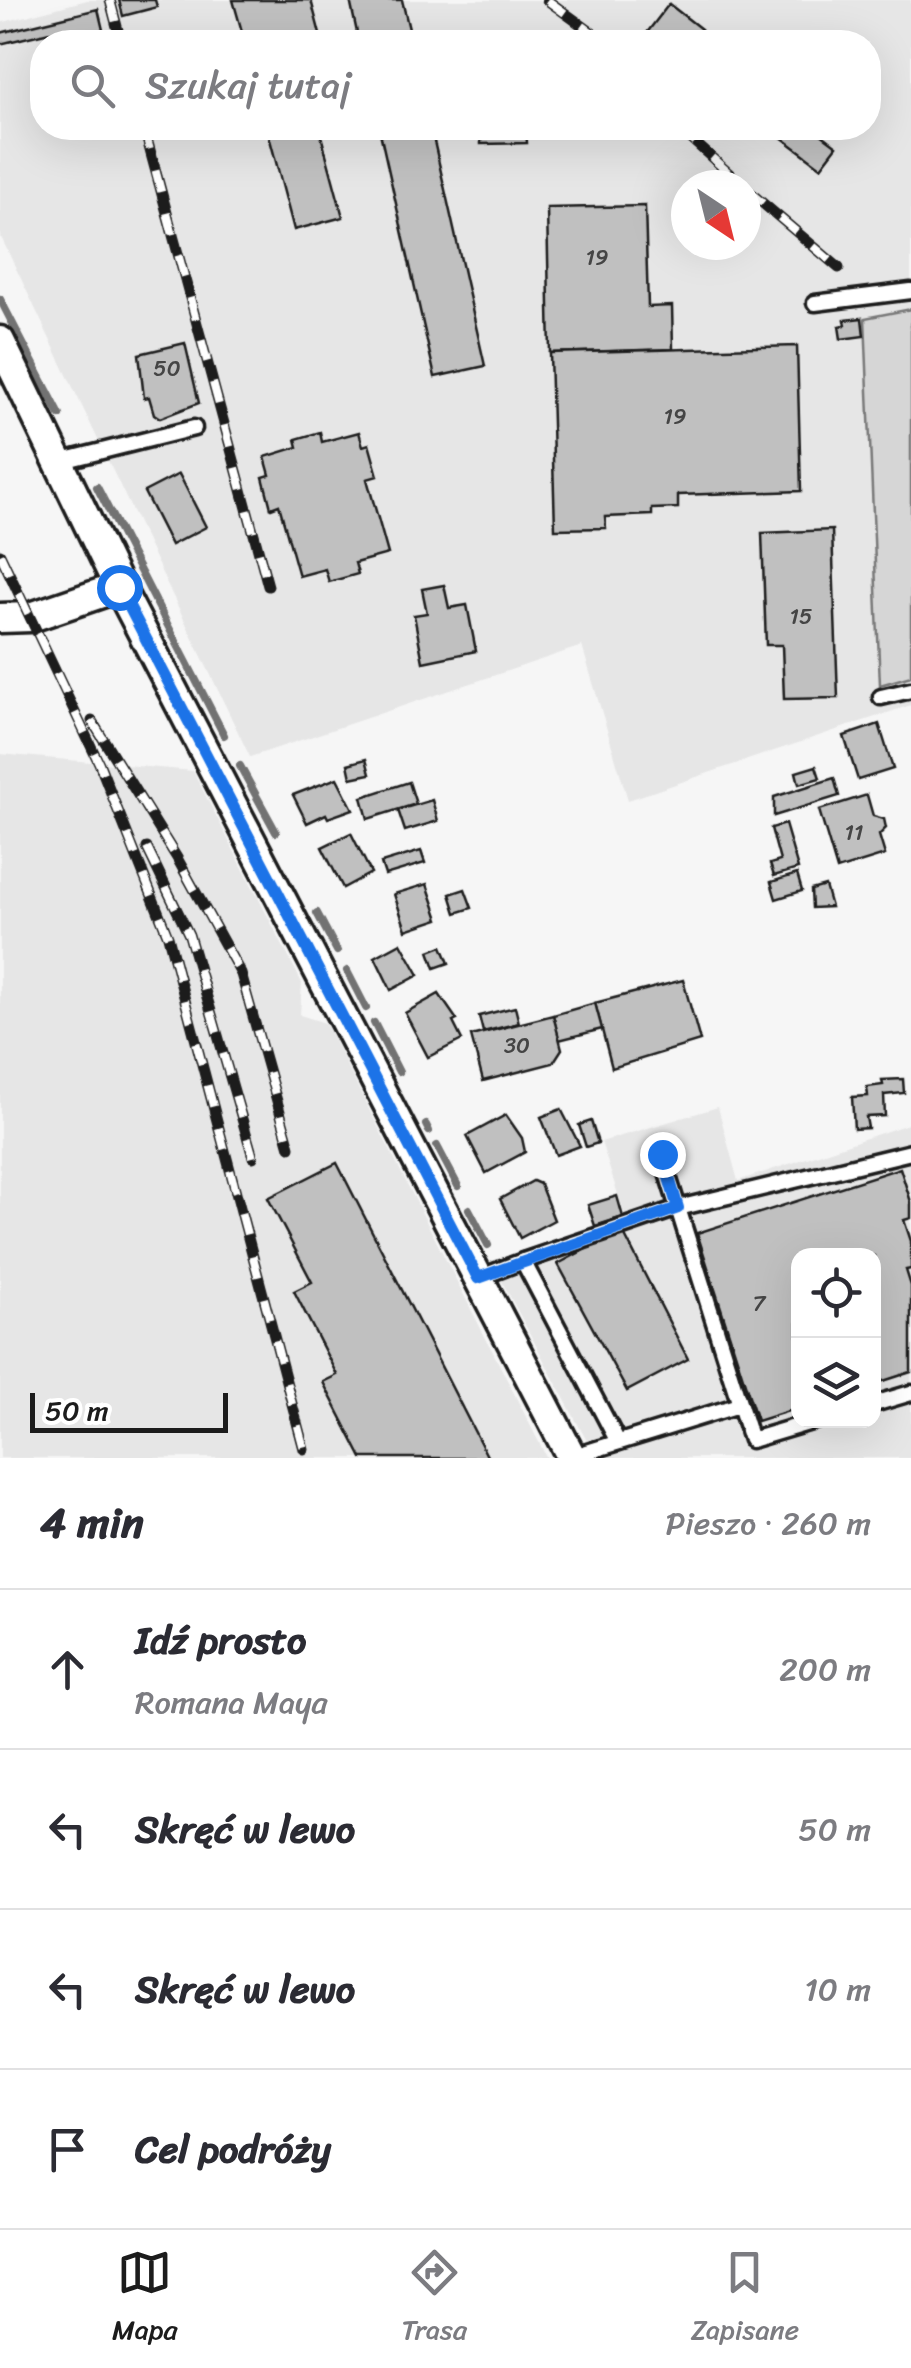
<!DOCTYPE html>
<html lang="pl">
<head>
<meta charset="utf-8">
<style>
	:root { --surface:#fff; --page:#f7f7f7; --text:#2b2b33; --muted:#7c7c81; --line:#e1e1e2; --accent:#1c1c1c }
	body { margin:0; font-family:Sriracha,sans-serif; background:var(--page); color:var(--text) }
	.controls { position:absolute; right:30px; bottom:30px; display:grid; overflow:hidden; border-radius:20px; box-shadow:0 10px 40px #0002 }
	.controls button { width:90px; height:90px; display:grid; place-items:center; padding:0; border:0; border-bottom:2px solid var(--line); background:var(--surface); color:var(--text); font:50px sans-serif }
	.compass { position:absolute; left:671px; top:170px; width:90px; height:90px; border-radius:50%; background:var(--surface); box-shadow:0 10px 40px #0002; rotate:145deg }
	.scale { position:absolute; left:30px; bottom:25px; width:198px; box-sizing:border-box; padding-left:10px; border:5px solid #1c1c1c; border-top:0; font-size:28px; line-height:35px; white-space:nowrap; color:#1c1c1c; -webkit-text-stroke:8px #fff; paint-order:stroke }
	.stop { position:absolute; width:30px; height:30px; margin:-22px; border:8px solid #1a73e8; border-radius:50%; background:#fff }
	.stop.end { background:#1a73e8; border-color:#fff; box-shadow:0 2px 10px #0008 }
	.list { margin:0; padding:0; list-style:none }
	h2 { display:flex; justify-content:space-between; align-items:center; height:130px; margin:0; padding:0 40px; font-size:42px }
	h2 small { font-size:32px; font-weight:400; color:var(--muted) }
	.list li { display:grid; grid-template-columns:65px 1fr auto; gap:30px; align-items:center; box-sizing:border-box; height:160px; padding:0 40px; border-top:2px solid var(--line) }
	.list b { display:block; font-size:38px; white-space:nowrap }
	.list p { margin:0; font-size:32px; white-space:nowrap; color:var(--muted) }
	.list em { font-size:32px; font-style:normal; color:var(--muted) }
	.icon { flex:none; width:55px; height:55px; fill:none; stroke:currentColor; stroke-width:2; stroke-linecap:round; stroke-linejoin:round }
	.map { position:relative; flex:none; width:911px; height:1458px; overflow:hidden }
	.search { position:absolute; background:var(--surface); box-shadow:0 10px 40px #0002; left:30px; right:30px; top:30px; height:110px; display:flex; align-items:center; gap:25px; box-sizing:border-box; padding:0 35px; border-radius:40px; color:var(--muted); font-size:38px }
	.sheet { height:770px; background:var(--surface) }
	nav { display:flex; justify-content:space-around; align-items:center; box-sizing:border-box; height:140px; border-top:2px solid var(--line); background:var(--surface); font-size:28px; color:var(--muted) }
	nav a { display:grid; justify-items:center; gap:5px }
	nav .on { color:var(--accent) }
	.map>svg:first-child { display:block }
	.built { fill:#e6e6e6; fill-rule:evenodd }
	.green { fill:#d6d6d6; stroke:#797979; stroke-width:2.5 }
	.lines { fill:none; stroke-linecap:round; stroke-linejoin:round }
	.stream { stroke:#727272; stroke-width:8 }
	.building { fill:#c0c0c0; stroke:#1c1c1c; stroke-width:2.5 }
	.service-casing { stroke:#1c1c1c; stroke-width:21 }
	.minor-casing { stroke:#1c1c1c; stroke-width:35 }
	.service { stroke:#fff; stroke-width:14 }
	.minor { stroke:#fff; stroke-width:28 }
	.rail-casing { stroke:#1c1c1c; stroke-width:11 }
	.rail { stroke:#fff; stroke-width:8; stroke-dasharray:22; stroke-linecap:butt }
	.route { stroke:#1a73e8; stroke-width:12 }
	.labels { text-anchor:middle; stroke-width:9; stroke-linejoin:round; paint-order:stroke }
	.number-label { font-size:22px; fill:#454545 }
</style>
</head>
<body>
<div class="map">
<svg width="911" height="1458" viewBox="0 0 911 1458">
	<rect width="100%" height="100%" fill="#f6f6f6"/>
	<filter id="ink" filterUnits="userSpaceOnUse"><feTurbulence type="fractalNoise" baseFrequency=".01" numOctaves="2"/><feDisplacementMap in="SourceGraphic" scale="20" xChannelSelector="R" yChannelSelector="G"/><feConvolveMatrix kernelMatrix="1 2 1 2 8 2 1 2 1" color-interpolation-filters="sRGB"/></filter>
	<g filter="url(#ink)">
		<g class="built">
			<path d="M87,0H911V705L628,800L582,646L250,757L0,235V23ZM42,42H868V128H42ZM686,185H746V245H686Z"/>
			<path d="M0,754L193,771L302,983L300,1015L325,1023L547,1458H0Z"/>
			<path d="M718,1107L738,1181L911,1123V1458H596L491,1261L625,1216L601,1142ZM798,1256H874V1420H798Z"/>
		</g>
		<path class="green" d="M911,309V676L880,685L865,318Z"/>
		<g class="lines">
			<g class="stream">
				<path d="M0,299L60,415"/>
				<path d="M97,487L224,735"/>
				<path d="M240,766L276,832"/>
				<path d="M317,913L337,951"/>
				<path d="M347,971L366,1008"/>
				<path d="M374,1023L399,1072"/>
				<path d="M426,1125L429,1131"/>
				<path d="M437,1146L458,1186"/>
				<path d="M469,1209L488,1245"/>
			</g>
		</g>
		<g class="building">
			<path d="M119,0H155L157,7L123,16Z"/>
			<path d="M233,0H311L322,42H245Z"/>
			<path d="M350,0H402L412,42H359Z"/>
			<path d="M669,4L701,29L690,42H657L646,34Z"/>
			<path d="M98,9L103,30L69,39L66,28L0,44V33Z"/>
			<path d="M267,128H319L343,217L294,230Z"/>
			<path d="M379,128H431L485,366L435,377Z"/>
			<path d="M481,128H526L527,143L481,144Z"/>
			<path d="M769,128H813L837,146L821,167Z"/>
			<path d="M645,206L648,307L672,306L673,349L550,353L547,208Z"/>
			<path d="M862,318L864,336L841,339L839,326L846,325L845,320Z"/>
			<path d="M185,343L199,403L160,418L154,414L149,397L144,398L139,354Z"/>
			<path d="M797,346L801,491L678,495V508L652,509V515L605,517L606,528L555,529L550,353Z"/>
			<path d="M320,432L322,442L359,432L363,446L369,444L378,476L367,479L388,554L355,563L358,574L329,582L325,569L299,576L279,505L271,508L263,477L270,475L265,457L298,447L296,439Z"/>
			<path d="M179,474L206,527L171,545L144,492Z"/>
			<path d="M832,530L838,698L784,699L782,645H766L762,533Z"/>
			<path d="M444,585L449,608L467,605L476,651L423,662L414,615L427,613L422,589Z"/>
			<path d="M879,724L893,769L858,780L844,736Z"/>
			<path d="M366,759L370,774L351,778L348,764Z"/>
			<path d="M816,766L820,778L799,784L796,772Z"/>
			<path d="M337,778L353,809L328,818L326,814L307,823L293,795Z"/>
			<path d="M834,778L839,796L774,816V797Z"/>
			<path d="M409,782L416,804L368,819L362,797Z"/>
			<path d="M867,795L873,816L884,819L886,828L879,835L885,855L837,870L819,810Z"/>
			<path d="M432,800L438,821L405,831L398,810Z"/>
			<path d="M785,824L798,869L774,876L770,864L780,861L771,828Z"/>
			<path d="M351,833L371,873L343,888L322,847Z"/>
			<path d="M421,851L425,863L385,875L381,863Z"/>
			<path d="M797,874L802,891L776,899L771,882Z"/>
			<path d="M427,884L439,919L406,930L394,894Z"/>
			<path d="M825,886L831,907L812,908L811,890Z"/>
			<path d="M465,889L472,908L456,913L450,894Z"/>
			<path d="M401,943L419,975L391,990L375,957Z"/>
			<path d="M442,946L449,963L435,968L429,951Z"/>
			<path d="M683,980L700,1041L612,1068L595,1003Z"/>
			<path d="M439,994L457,1020L453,1022L462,1040L428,1057L405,1013Z"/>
			<path d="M595,1003L602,1029L559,1040L553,1015Z"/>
			<path d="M515,1007L519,1023L483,1032L479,1016Z"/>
			<path d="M553,1015L562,1049L553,1063L483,1081L471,1036Z"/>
			<path d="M903,1079L904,1093L884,1095L885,1116L866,1117L868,1128L854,1129L852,1097L868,1096L867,1087L883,1085L882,1080Z"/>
			<path d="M561,1109L580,1146L556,1155L541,1117Z"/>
			<path d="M506,1115L522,1138L525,1152L486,1173L467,1136Z"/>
			<path d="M591,1121L598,1143L586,1147L579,1125Z"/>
			<path d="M337,1163L488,1458H362L323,1382L337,1375L294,1291L312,1282L268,1198Z"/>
			<path d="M900,1168L911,1202V1218L904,1220L911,1241V1269L906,1270L911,1286V1372L874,1384V1256H798V1408L757,1421L697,1233Z"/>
			<path d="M533,1181L540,1184L554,1220L520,1238L500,1199Z"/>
			<path d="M617,1196L623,1217L595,1226L588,1205Z"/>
			<path d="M622,1230L688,1359L627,1391L558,1264Z"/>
		</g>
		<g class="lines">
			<g class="service-casing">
				<g id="service">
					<path d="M815,303L911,291"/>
					<path d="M58,462L194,428"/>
					<path d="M881,697L911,690"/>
					<path d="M661,1154L751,1440L818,1420"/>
					<path d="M523,1261L678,1208L911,1152"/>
					<path d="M478,1278L523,1261L618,1442"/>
					<path d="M874,1404L911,1393"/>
					<path d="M571,1457L739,1405"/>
				</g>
			</g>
			<g class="minor-casing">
				<g id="minor">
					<path d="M0,341L119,587L572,1458"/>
					<path d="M0,618L31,617L119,587"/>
				</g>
			</g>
			<use href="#service" class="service"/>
			<use href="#minor" class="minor"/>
			<g class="rail-casing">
				<g id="rail">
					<path d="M110,0L121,42"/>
					<path d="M547,0L605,42"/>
					<path d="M144,128L268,586"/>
					<path d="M679,128L742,185"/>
					<path d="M746,189L839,268"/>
					<path d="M0,554L99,763L168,936L304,1449"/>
					<path d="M92,721L177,858L241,974L290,1147"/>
					<path d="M147,848L189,935L253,1157"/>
				</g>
			</g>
			<use href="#rail" class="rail"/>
		</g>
	</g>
	<g class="lines" filter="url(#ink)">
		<path class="route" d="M119,587L478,1278L678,1208L662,1154"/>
	</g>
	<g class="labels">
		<g class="number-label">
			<text x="597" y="265">19</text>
			<text x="167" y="376">50</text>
			<text x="675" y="424">19</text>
			<text x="801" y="624">15</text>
			<text x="854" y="840">11</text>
			<text x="517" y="1053">30</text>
			<text x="759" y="1311">7</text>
		</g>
	</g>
</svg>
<div class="controls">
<button><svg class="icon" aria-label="locate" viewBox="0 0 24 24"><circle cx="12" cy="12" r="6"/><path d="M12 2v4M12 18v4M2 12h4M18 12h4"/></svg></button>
<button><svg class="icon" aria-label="layers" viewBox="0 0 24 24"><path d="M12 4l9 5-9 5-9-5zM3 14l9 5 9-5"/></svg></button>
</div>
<svg class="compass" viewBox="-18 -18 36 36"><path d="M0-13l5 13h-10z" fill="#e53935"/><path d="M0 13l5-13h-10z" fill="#7c7c81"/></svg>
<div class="scale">50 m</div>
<div class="stop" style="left:119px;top:587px"></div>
<div class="stop end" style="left:662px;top:1154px"></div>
<div class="search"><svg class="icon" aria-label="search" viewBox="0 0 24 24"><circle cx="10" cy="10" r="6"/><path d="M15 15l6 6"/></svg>Szukaj tutaj</div>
</div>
<section class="sheet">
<h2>4 min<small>Pieszo · 260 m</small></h2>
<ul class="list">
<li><svg class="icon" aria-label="ahead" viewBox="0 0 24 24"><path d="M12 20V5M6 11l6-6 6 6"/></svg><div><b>Idź prosto</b><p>Romana Maya</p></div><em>200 m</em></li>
<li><svg class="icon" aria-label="left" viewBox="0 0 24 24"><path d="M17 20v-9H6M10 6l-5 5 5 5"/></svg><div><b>Skręć w lewo</b></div><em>50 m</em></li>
<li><svg class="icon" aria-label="left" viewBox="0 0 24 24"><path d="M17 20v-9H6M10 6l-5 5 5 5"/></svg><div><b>Skręć w lewo</b></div><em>10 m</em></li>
<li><svg class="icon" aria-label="arrive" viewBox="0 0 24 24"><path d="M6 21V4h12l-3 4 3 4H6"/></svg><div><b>Cel podróży</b></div></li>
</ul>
</section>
<nav>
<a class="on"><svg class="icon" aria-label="map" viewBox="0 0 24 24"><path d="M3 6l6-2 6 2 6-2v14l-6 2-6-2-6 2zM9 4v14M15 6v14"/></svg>Mapa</a>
<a><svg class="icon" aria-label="directions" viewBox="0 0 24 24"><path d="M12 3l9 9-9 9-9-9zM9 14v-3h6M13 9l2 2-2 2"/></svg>Trasa</a>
<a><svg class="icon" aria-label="saved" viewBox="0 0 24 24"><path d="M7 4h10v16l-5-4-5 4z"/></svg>Zapisane</a>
</nav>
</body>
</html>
